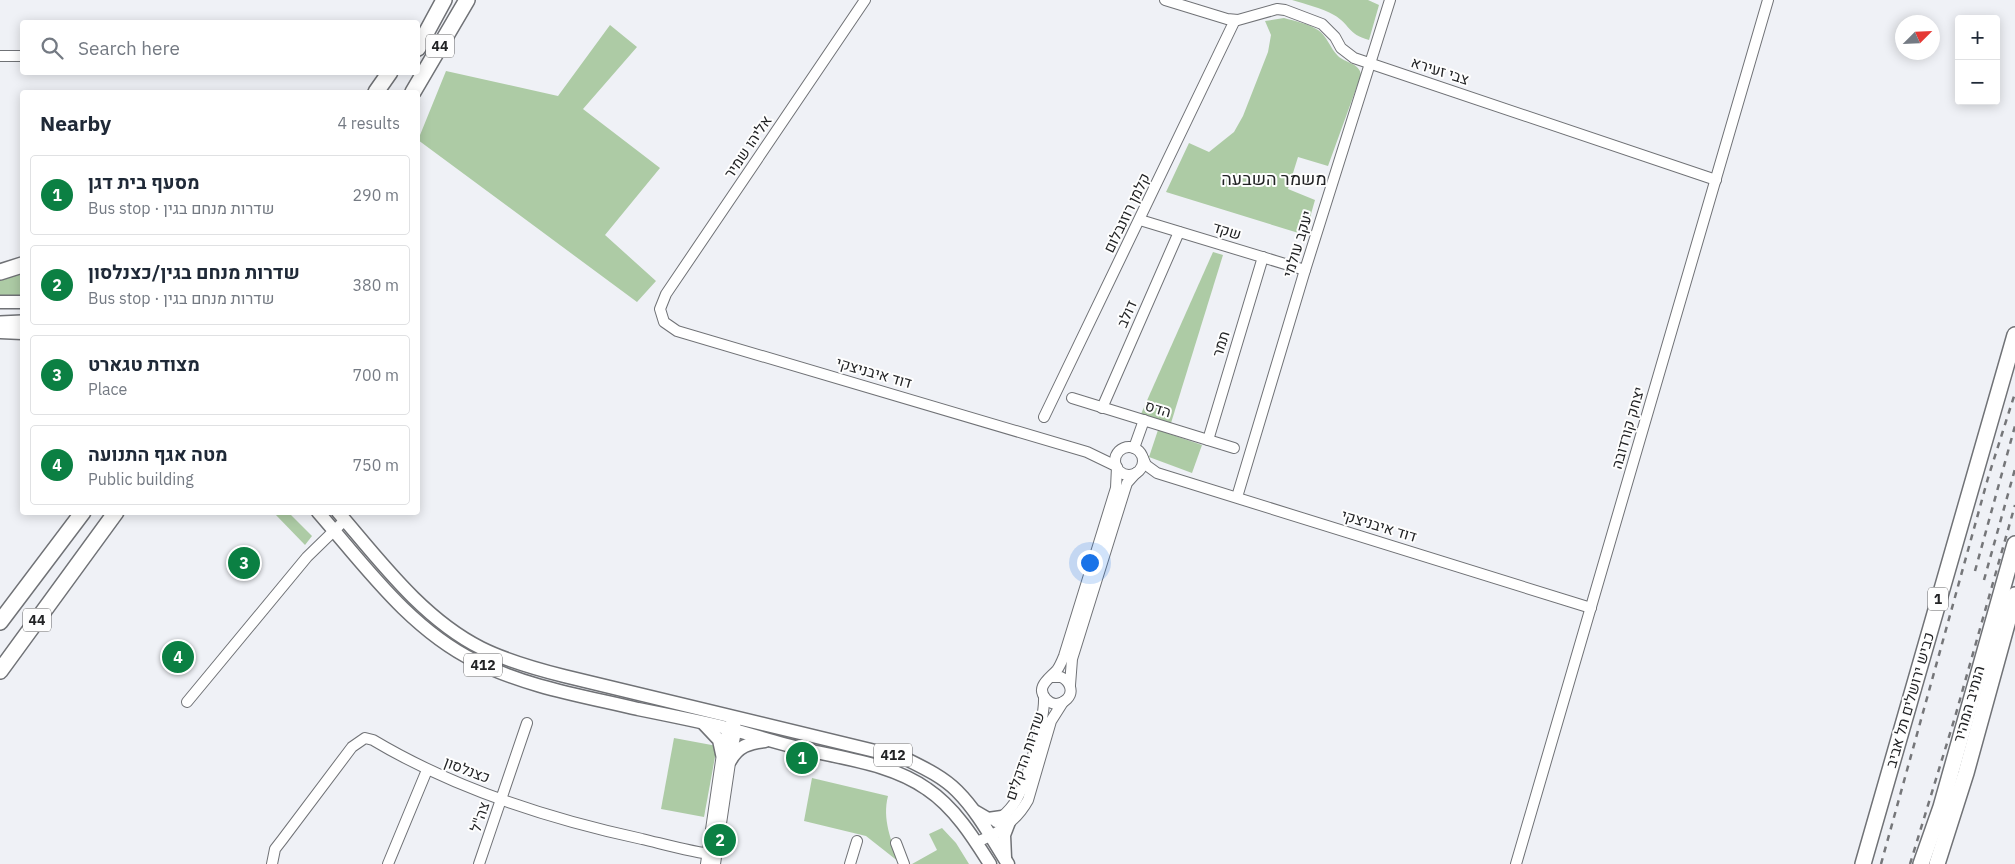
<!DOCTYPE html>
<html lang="en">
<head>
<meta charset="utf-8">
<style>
	:root { --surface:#fff; --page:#f2f2f3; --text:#1f2937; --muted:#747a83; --line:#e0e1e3; --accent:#0b8043 }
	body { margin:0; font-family:"IBM Plex Sans",Heebo,sans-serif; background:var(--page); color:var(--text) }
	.controls { position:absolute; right:15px; top:15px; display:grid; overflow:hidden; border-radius:5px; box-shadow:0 2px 12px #0003 }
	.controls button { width:45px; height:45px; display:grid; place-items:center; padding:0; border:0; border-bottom:1px solid var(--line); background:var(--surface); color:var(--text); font:25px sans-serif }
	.compass { position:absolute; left:1895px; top:15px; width:45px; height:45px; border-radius:50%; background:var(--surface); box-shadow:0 2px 12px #0003; rotate:66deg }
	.you { position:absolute; left:1089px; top:562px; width:18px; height:18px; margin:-12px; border:4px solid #fff; border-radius:50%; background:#1a73e8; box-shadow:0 0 0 8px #1a73e833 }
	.badge { display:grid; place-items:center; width:32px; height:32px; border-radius:50%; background:var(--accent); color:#fff; font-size:16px; font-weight:700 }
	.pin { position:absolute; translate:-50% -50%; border:2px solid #fff; box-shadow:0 1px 5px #0006 }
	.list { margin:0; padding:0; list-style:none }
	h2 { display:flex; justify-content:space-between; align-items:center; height:65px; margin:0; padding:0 20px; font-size:21px }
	h2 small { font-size:16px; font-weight:400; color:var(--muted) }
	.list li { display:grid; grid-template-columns:32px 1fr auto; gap:15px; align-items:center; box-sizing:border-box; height:80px; margin:0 10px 10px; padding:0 10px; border:1px solid var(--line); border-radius:5px }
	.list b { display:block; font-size:19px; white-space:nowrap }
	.list p { margin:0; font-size:16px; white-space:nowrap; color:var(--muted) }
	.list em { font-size:16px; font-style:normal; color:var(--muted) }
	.icon { flex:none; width:28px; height:28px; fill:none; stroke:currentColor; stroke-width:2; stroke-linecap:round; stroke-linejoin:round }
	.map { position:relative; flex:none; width:2015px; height:864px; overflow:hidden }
	.search { position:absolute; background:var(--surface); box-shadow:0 2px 12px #0003; left:20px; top:20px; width:400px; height:55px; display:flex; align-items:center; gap:12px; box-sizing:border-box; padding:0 18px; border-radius:5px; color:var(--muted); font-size:19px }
	.panel { position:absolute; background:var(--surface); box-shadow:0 2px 12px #0003; left:20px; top:90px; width:400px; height:425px; border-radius:5px }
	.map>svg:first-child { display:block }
	.green { fill:#adcba5 }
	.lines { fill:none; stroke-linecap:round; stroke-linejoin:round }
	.minor-casing { stroke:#707276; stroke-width:12 }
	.major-casing { stroke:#707276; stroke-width:15 }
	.highway-casing { stroke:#707276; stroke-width:18 }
	.minor { stroke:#fff; stroke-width:10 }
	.major { stroke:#fff; stroke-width:12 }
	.highway { stroke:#fff; stroke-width:15 }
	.rail { stroke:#757679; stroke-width:2.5; stroke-dasharray:6 6; stroke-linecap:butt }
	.labels { text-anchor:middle; stroke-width:4; stroke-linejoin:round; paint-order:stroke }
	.shield { fill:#fefefe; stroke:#646566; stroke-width:1 }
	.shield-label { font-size:14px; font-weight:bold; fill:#222325 }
	.street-label { font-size:15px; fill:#222325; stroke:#fefefe }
	.quarter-label { font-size:18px; fill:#222325; stroke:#fefefe }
</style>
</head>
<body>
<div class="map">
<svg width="2015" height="864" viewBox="0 0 2015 864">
	<rect width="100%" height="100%" fill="#eff1f6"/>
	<g class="green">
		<path d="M1292,0H1368L1379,5L1369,40C1347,34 1351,25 1334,15C1322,8 1305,4 1292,0Z"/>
		<path d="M1284,18C1295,21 1309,24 1318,30C1327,36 1330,48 1338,56C1345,63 1360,63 1361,75L1328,166L1298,157L1288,189L1315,200L1305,235L1166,192L1189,143L1209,152L1234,132L1243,116L1268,52L1271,35L1265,21Z"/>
		<path d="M610,25L637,47L583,109L660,168L605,235L656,281L637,302L418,140L446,71L558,96Z"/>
		<path d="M1213,252L1223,255L1171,423L1141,414Z"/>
		<path d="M22,271V297H0V278Z"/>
		<path d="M1158,430L1202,445L1192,473L1149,457Z"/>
		<path d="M274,513H289L312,536L305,545Z"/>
		<path d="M674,738L717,746L704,817L661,809Z"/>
		<path d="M812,778L888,796C882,819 891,840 899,862L866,836L804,821Z"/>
		<path d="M942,828L956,843L969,864H912L937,850L929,834Z"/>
	</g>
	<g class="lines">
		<g class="minor-casing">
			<g id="minor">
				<path d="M865,0L666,294L660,309L664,322L677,331L1087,452L1116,466"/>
				<path d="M1165,0L1227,19L1238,20L1277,9L1285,10L1322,24L1335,37L1341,48L1354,58L1716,180"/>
				<path d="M0,56H22"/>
				<path d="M1140,220L1305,270"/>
				<path d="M1072,398L1234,448"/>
				<path d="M1102,408L1179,232"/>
				<path d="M1044,417L1235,20"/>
				<path d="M1208,440L1263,257"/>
				<circle cx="1129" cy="461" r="14"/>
				<path d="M1134,448L1144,420"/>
				<path d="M1143,458L1146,465L1157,473L1591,608"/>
				<path d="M1237,497L1305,270L1390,0"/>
				<path d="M1050,677H1061C1070,681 1074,692 1067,699C1064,702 1060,704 1056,704C1052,704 1049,702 1046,699C1035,687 1049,679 1057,670C1060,666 1062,661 1064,656L1116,488L1117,467"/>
				<path d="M1070,685L1072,659L1125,489L1127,483L1136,473"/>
				<path d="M187,702L307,557L345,520"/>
				<path d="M996,822C1002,817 1008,812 1013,805C1026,788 1045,719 1044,697"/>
				<path d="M976,842C997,835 1017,820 1028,800L1051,721L1063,702"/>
				<path d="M896,843L904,864"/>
				<path d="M272,864L275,849L282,840L352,747L365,738L373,740C455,789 549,819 642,839C667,845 691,852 716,855"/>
				<path d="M388,864L427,770"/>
				<path d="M479,864L527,723"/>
				<path d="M706,864L722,754L727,731L731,723"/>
				<path d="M715,864L731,756L736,732L735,724"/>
				<path d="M850,864L857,841"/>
				<path d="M1516,864L1768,0"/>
			</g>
		</g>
		<g class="major-casing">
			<g id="major">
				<path d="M0,302H22"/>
				<path d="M0,332L22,333"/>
				<path d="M318,512C365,566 410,629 475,661C526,687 583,696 638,709C668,715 698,721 727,728C753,735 778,743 803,749C845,759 892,764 927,789C954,807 973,837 990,864"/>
				<path d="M338,512C380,561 423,619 481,648C507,661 536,669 564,676L904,758C922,767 942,776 957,791C978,812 992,839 1008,864"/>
				<path d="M703,723L719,740L722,754"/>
				<path d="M730,761C738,746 749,743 765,741"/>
				<path d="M976,812L988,819L1002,817"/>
				<path d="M1005,858L1004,835L1009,822"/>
			</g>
		</g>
		<g class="highway-casing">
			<g id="highway">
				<path d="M418,48L444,0"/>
				<path d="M376,92L390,72"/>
				<path d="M413,92L467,0"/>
				<path d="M0,272L22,265"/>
				<path d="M0,324L22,323"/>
				<path d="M0,622L83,512"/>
				<path d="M0,671L116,512"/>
				<path d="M1863,864L2015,335"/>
				<path d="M1921,864L1941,807L2015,544"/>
				<path d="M1937,864L1966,773L2015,595"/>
			</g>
		</g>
		<use href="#minor" class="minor"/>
		<use href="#major" class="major"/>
		<use href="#highway" class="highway"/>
		<g class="rail">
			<path d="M1975,571L2015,426"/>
			<path d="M1984,580L2015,469"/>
			<path d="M1881,864L1988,478L2015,393"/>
			<path d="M1910,864L1955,717L2015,505"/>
		</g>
	</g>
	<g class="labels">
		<g class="shield">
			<rect x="426" y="34.5" width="28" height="23" rx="4"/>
			<rect x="1928" y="587.5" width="20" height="23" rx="4"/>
			<rect x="23" y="608.5" width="28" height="23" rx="4"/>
			<rect x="464" y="653.5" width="38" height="23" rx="4"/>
			<rect x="874" y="743.5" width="38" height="23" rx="4"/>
		</g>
		<g class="shield-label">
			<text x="440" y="51">44</text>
			<text x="1938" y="604">1</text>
			<text x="37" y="625">44</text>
			<text x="483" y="670">412</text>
			<text x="893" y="760">412</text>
		</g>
		<g class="street-label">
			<text transform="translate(1440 71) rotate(18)" y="5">צבי זעירא</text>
			<text transform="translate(748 147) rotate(-56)" y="5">אליהו שמיר</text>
			<text transform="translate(1127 213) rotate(-64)" y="5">קלמן רוזנבלום</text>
			<text transform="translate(1227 231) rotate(17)" y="5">שקד</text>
			<text transform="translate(1298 244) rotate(-73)" y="5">יעקב עולמי</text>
			<text transform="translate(1127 314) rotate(-66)" y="5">דולב</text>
			<text transform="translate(1221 344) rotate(-73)" y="5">תמר</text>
			<text transform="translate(874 373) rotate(16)" y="5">דוד איבניצקי</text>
			<text transform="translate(1158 409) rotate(17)" y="5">הדס</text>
			<text transform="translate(1628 428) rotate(-74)" y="5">יצחק קורדובה</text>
			<text transform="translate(1379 526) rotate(17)" y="5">דוד איבניצקי</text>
			<text transform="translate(1910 700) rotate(-74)" y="5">כביש ירושלים תל אביב</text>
			<text transform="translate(1969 704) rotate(-74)" y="5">הנתיב המהיר</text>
			<text transform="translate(1025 756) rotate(-71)" y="5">שדרות הדקלים</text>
			<text transform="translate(467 770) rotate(21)" y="5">כצנלסון</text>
			<text transform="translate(480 817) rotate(-71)" y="5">צה"ל</text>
		</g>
		<g class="quarter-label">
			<text x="1274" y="185">משמר השבעה</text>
		</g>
	</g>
</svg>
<div class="controls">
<button>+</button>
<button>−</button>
</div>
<svg class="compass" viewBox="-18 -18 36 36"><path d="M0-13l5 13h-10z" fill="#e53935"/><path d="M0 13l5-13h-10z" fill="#747a83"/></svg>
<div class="you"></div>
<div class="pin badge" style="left:802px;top:758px">1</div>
<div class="pin badge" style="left:720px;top:840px">2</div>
<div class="pin badge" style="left:244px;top:563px">3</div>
<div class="pin badge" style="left:178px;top:657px">4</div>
<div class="search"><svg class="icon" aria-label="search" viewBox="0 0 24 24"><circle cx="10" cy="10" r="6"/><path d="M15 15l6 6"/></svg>Search here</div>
<section class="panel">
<h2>Nearby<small>4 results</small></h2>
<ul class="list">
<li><span class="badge">1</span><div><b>מסעף בית דגן</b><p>Bus stop · שדרות מנחם בגין</p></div><em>290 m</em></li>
<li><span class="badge">2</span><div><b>שדרות מנחם בגין/כצנלסון</b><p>Bus stop · שדרות מנחם בגין</p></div><em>380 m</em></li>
<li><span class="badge">3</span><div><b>מצודת טגארט</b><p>Place</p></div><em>700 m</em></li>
<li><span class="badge">4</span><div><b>מטה אגף התנועה</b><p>Public building</p></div><em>750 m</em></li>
</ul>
</section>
</div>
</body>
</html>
